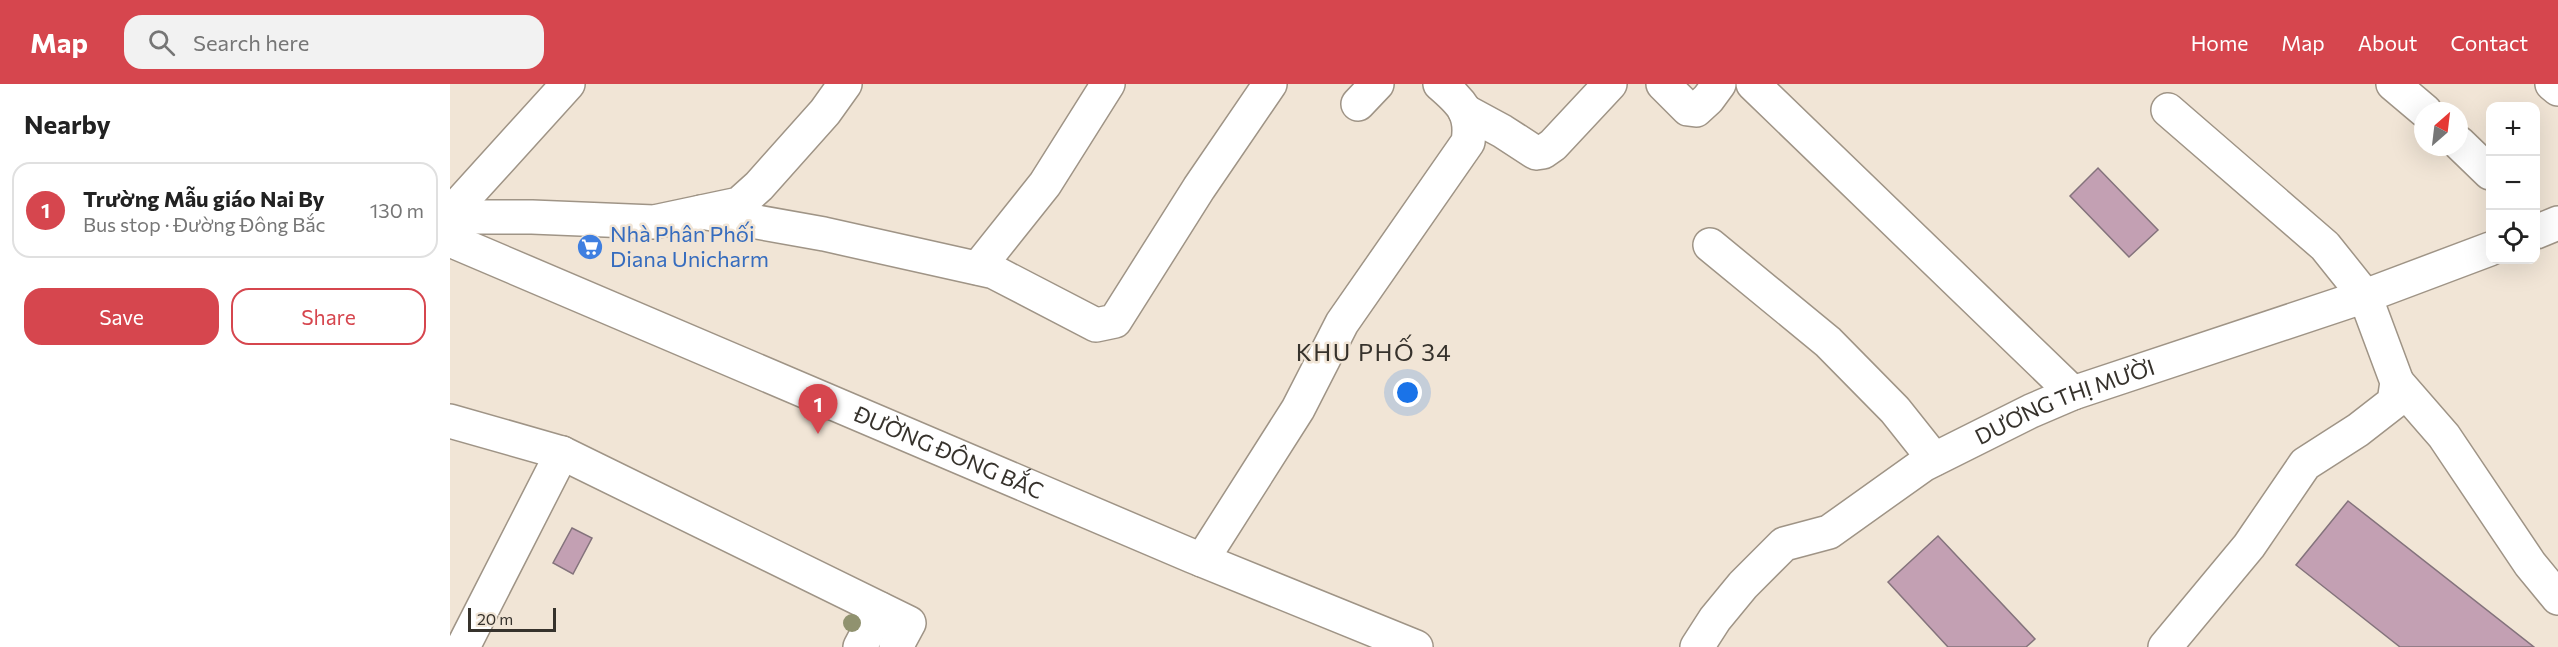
<!DOCTYPE html>
<html lang="en">
<head>
<meta charset="utf-8">
<style>
	:root { --surface:#fff; --page:#f2f2f2; --text:#222; --muted:#767676; --line:#e0e0e0; --accent:#d6464e }
	body { margin:0; font-family:Commissioner,sans-serif; background:var(--page); color:var(--text) }
	.controls { position:absolute; right:18px; top:18px; display:grid; overflow:hidden; border-radius:12px; box-shadow:0 6px 24px #0002 }
	.controls button { width:54px; height:54px; display:grid; place-items:center; padding:0; border:0; border-bottom:2px solid var(--line); background:var(--surface); color:var(--text); font:30px sans-serif }
	.compass { position:absolute; left:1964px; top:18px; width:54px; height:54px; border-radius:50%; background:var(--surface); box-shadow:0 6px 24px #0002; rotate:28deg }
	.scale { position:absolute; left:18px; bottom:15px; width:88px; box-sizing:border-box; padding-left:6px; border:3px solid #36322c; border-top:0; font-size:16px; line-height:21px; white-space:nowrap; color:#36322c; -webkit-text-stroke:4px #f1e5d6; paint-order:stroke }
	.you { position:absolute; left:958px; top:309px; width:21px; height:21px; margin:-15px; border:4px solid #fff; border-radius:50%; background:#1a73e8; box-shadow:0 0 0 9px #1a73e833 }
	.badge { display:grid; place-items:center; width:39px; height:39px; border-radius:50%; background:var(--accent); color:#fff; font-size:20px; font-weight:700 }
	.pin { position:absolute; translate:-50% -50px; filter:drop-shadow(0 2px 3px #0008) }
	.pin::after { content:''; position:absolute; top:32px; width:21px; height:18px; background:inherit; clip-path:polygon(0 0,100% 0,50% 100%) }
	.list { margin:0; padding:0; list-style:none }
	h2 { display:flex; justify-content:space-between; align-items:center; height:78px; margin:0; padding:0 24px; font-size:26px }
	h2 small { font-size:20px; font-weight:400; color:var(--muted) }
	.list li { display:grid; grid-template-columns:39px 1fr auto; gap:18px; align-items:center; box-sizing:border-box; height:96px; margin:0 12px 12px; padding:0 12px; border:2px solid var(--line); border-radius:18px }
	.list b { display:block; font-size:22px; white-space:nowrap }
	.list p { margin:0; font-size:20px; white-space:nowrap; color:var(--muted) }
	.list em { font-size:20px; font-style:normal; color:var(--muted) }
	.actions { display:flex; gap:12px; padding:18px 24px }
	.actions a { flex:1; padding:14px 0; border:2px solid var(--accent); border-radius:18px; text-align:center; font-size:21px; color:var(--accent) }
	.actions .main { background:var(--accent); color:#fff }
	.icon { flex:none; width:33px; height:33px; fill:none; stroke:currentColor; stroke-width:2; stroke-linecap:round; stroke-linejoin:round }
	.map { position:relative; flex:none; width:2108px; height:563px; overflow:hidden }
	header { display:flex; align-items:center; gap:36px; box-sizing:border-box; height:84px; padding:0 30px; background:var(--accent); color:#fff }
	header strong { font-size:28px }
	nav { display:flex; gap:33px; margin-inline-start:auto; font-size:21px }
	.search { width:420px; height:54px; background:var(--page); display:flex; align-items:center; gap:15px; box-sizing:border-box; padding:0 21px; border-radius:18px; color:var(--muted); font-size:22px }
	main { display:flex }
	aside { flex:1; background:var(--surface) }
	.map>svg:first-child { display:block }
	.building { fill:#c3a0b3; stroke:#84737c; stroke-width:1.5 }
	.lines { fill:none; stroke-linecap:round; stroke-linejoin:round }
	.minor-casing { stroke:#9f9486; stroke-width:36 }
	.minor { stroke:#fff; stroke-width:33 }
	.tree { fill:#90926f }
	.labels { text-anchor:middle; stroke-width:5; stroke-linejoin:round; paint-order:stroke }
	.shop-label { font-size:22px; fill:#366cbe; stroke:#f1e5d6; text-anchor:start }
	.street-label { font-size:22px; fill:#36322c; stroke:#f1e5d6 }
	.neighbourhood-label { font-size:24px; letter-spacing:1.5px; fill:#36322c; stroke:#f1e5d6 }
</style>
</head>
<body>
<header>
<strong>Map</strong>
<div class="search"><svg class="icon" aria-label="search" viewBox="0 0 24 24"><circle cx="10" cy="10" r="6"/><path d="M15 15l6 6"/></svg>Search here</div>
<nav><a>Home</a><a>Map</a><a>About</a><a>Contact</a></nav>
</header>
<main>
<aside>
<h2>Nearby<small></small></h2>
<ul class="list">
<li><span class="badge">1</span><div><b>Trường Mẫu giáo Nai By</b><p>Bus stop · Đường Đông Bắc</p></div><em>130 m</em></li>
</ul>
<div class="actions"><a class="main">Save</a><a>Share</a></div>
</aside>
<div class="map">
<svg width="2108" height="563" viewBox="0 0 2108 563">
	<rect width="100%" height="100%" fill="#f1e5d6"/>
	<g class="building">
		<path d="M1648,84L1708,146L1679,173L1620,112Z"/>
		<path d="M1898,417L2084,563H1950L1846,481Z"/>
		<path d="M122,444L142,454L123,490L103,479Z"/>
		<path d="M1488,452L1585,555L1576,563H1498L1438,498Z"/>
	</g>
	<g class="lines">
		<g class="minor-casing">
			<g id="minor">
				<path d="M1213,0L1238,25L1246,26L1258,15L1269,0"/>
				<path d="M1303,0L1623,309"/>
				<path d="M1943,0L1975,27"/>
				<path d="M2102,0L2108,5"/>
				<path d="M908,20L927,0"/>
				<path d="M1015,27L1052,47L1086,69L1093,68L1103,61L1160,0"/>
				<path d="M2009,59L2040,89"/>
				<path d="M251,128L374,150L544,188L646,241L665,237L749,104L820,0"/>
				<path d="M0,130L118,0"/>
				<path d="M0,142L22,133H82L204,138L289,120L309,102L375,28L395,0"/>
				<path d="M2086,148L2108,139"/>
				<path id="s1" d="M0,156L742,472L966,563"/>
				<path d="M1260,161L1378,258L1445,326L1484,375"/>
				<path d="M528,184L595,100L658,0"/>
				<path d="M1947,298L1994,352L2080,480L2108,514"/>
				<path d="M0,337L112,369L459,539L446,563"/>
				<path d="M752,476L848,325L892,239L1018,58C1023,29 1011,18 990,0"/>
				<path d="M13,563L112,369"/>
				<path d="M410,563L430,525"/>
				<path id="s2" d="M1247,563L1265,535L1293,501L1334,460L1379,448L1473,381L1581,327L1623,309L1915,212L2040,165"/>
				<path d="M1715,563L1799,462L1855,380L1908,346L1944,318L1947,298L1915,212L1875,162L1718,26"/>
			</g>
		</g>
		<use href="#minor" class="minor"/>
	</g>
	<circle class="tree" cx="402" cy="539" r="9"/>
	<defs>
		<g id="supermarket-disc" transform="scale(1.35)"><circle r="9.5" fill="#3f7fe0" stroke="#f1e5d6"/><path d="M-6-5.5h2.5l.6 2H6L4.5 2H-2.5L-4.4-4H-6ZM-1.5 3.2a1.3 1.3 0 1 0 .1 0ZM3 3.2a1.3 1.3 0 1 0 .1 0Z" fill="#fff"/></g>
	</defs>
	<g fill-rule="evenodd">
		<use href="#supermarket-disc" x="140" y="163"/>
	</g>
	<g class="labels">
		<g class="shop-label">
			<text x="160" y="158">Nhà Phân Phối<tspan x="160" dy="25">Diana Unicharm</tspan></text>
		</g>
		<g class="street-label">
			<text dy="8" stroke="none"><textPath href="#s2" startOffset="453">DƯƠNG THỊ MƯỜI</textPath></text>
			<text dy="8" stroke="none"><textPath href="#s1" startOffset="542">ĐƯỜNG ĐÔNG BẮC</textPath></text>
		</g>
		<g class="neighbourhood-label">
			<text x="924" y="277">KHU PHỐ 34</text>
		</g>
	</g>
</svg>
<div class="controls">
<button>+</button>
<button>−</button>
<button><svg class="icon" aria-label="locate" viewBox="0 0 24 24"><circle cx="12" cy="12" r="6"/><path d="M12 2v4M12 18v4M2 12h4M18 12h4"/></svg></button>
</div>
<svg class="compass" viewBox="-18 -18 36 36"><path d="M0-13l5 13h-10z" fill="#e53935"/><path d="M0 13l5-13h-10z" fill="#767676"/></svg>
<div class="scale">20 m</div>
<div class="you"></div>
<div class="pin badge" style="left:368px;top:350px">1</div>
</div>
</main>
</body>
</html>
